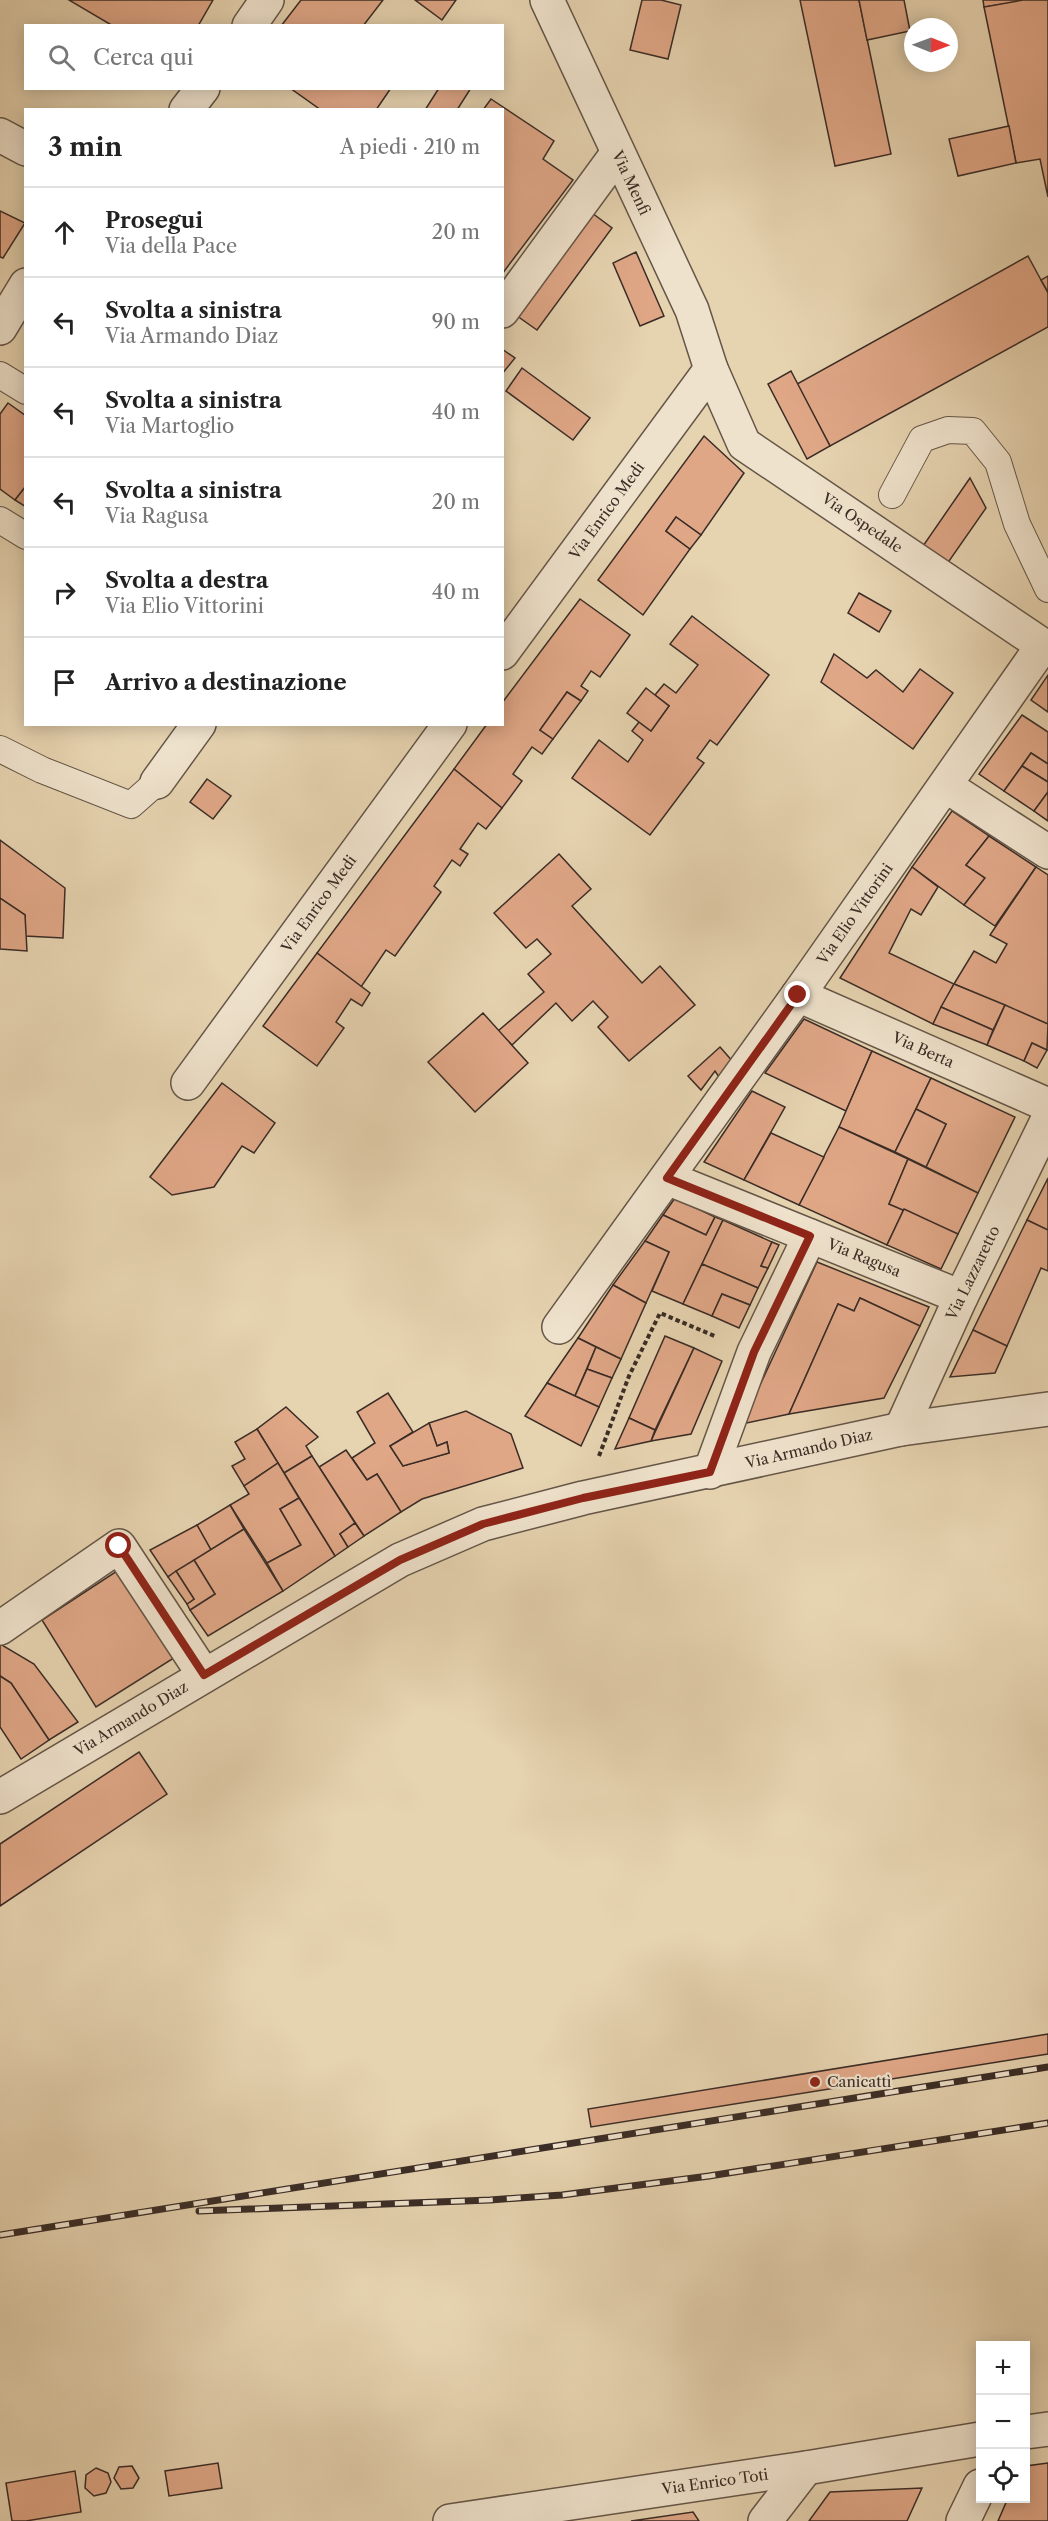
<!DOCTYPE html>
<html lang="it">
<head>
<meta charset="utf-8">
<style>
	:root { --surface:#fff; --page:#f6f6f6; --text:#222; --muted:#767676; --line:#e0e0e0 }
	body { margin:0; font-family:"Libre Caslon Text",serif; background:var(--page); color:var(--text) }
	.controls { position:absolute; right:18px; bottom:18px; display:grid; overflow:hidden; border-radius:0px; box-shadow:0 3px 15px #0003 }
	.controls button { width:54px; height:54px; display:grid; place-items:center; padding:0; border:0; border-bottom:2px solid var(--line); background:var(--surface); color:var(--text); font:30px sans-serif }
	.compass { position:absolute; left:904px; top:18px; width:54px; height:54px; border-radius:50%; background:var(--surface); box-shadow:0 3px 15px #0003; rotate:91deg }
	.stop { position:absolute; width:18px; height:18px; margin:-14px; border:4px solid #8f2418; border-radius:50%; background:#fff }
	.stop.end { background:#8f2418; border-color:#fff; box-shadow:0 2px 6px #0008 }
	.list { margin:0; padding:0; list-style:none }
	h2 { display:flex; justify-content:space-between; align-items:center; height:78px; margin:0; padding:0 24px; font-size:26px }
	h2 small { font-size:20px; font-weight:400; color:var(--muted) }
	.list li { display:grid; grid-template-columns:39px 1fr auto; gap:18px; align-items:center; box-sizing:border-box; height:90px; padding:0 24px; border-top:2px solid var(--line) }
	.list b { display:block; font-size:22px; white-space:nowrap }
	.list p { margin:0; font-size:20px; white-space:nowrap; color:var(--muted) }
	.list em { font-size:20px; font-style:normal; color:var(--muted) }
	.icon { flex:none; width:33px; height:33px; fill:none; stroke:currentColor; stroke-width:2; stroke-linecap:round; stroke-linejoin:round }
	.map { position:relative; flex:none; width:1048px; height:2521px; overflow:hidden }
	.search { position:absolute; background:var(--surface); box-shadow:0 3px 15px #0003; left:24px; top:24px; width:480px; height:66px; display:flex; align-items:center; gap:15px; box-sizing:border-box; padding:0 21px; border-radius:0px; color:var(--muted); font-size:22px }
	.panel { position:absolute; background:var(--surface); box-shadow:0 3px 15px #0003; left:24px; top:108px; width:480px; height:618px; border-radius:0px }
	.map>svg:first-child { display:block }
	.building { fill:#e0a787; stroke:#3a2c26; stroke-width:1.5 }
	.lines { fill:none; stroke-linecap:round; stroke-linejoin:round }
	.service-casing { stroke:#655648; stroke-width:28 }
	.minor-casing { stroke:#655648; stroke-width:36 }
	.path { stroke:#3a2c26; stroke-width:4; stroke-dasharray:4.5 3; stroke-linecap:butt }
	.service { stroke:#efe2cc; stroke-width:26 }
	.minor { stroke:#efe2cc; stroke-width:33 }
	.rail-casing { stroke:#3a2c26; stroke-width:7 }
	.rail { stroke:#efe2cc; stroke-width:4.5; stroke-dasharray:14; stroke-linecap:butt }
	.route { stroke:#8f2418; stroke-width:8 }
	.poi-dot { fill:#8f2418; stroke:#efe2cc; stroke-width:2 }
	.labels { text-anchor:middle; stroke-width:4.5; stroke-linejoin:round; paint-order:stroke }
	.street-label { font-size:15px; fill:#3a2c26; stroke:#efe2cc }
	.poi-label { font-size:15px; fill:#3a2c26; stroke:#efe2cc; text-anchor:start }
</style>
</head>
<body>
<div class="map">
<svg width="1048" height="2521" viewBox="0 0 1048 2521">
	<rect width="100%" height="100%" fill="#e6d3b0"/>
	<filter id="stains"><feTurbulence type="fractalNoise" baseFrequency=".00333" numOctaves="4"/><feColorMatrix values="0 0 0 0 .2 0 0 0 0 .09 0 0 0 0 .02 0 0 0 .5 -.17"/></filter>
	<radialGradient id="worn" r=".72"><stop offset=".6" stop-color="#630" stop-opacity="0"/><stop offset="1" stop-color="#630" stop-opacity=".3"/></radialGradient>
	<g class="building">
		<path d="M69,0H213L198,26H113Z"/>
		<path d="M301,0H383L363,26H281Z"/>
		<path d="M415,0H456L442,20Z"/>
		<path d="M642,0H661L681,5L668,59L630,50Z"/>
		<path d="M800,0H859L891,154L835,166Z"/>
		<path d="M859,0H904L910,31L867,40Z"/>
		<path d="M983,0H1023L1024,1L984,7Z"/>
		<path d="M1023,0H1048V197L1040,159L1016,163L984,7Z"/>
		<path d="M290,88H391L376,110H321Z"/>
		<path d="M439,88H471L457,110H425Z"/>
		<path d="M491,99L554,141L543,159L573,180L502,274V110H483Z"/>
		<path d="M1009,126L1016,163L958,176L949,139Z"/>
		<path d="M588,210L612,228L537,330L513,313Z"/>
		<path d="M0,211L25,223L3,258L0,257Z"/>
		<path d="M636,252L664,316L640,326L613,263Z"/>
		<path d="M1028,256L1048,293V327L830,446L797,384Z"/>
		<path d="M1048,276V292L1041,280Z"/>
		<path d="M502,349L515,358L502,374Z"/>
		<path d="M522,368L590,418L573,440L506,391Z"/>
		<path d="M791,371L830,446L807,459L768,384Z"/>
		<path d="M8,403L26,416V486L15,500L0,489V414Z"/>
		<path d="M704,436L744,473L701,535L676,517L666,531L690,549L643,615L598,580Z"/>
		<path d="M970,478L986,508L947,564L923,546Z"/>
		<path d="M26,486V507L15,500Z"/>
		<path d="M676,517L701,535L690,549L666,531Z"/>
		<path d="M859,593L891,611L879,632L848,613Z"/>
		<path d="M580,599L630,635L600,677L591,671L581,686L588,691L581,701L567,692L540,730L553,739L542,754L532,747L513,774L522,781L502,808L454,769L487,724H502V703Z"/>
		<path d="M692,616L769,675L717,745L710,740L697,758L704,763L650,835L572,778L599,740L628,762L643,740L632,731L639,722L651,731L669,706L655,695L664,684L676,693L698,665L670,644Z"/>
		<path d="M834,654L867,678L876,670L903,692L920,669L953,693L913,749L821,682Z"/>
		<path d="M1048,675V712L1031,700Z"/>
		<path d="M646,688L669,706L651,731L627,713Z"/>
		<path d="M567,692L581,701L553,739L540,730Z"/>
		<path d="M1022,715L1048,732V764L1031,753L1004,791L979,774Z"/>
		<path d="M1031,753L1048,764V782L1022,766Z"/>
		<path d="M1022,766L1048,782V792L1034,811L1004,791Z"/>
		<path d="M454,769L502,808L486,829L478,823L460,849L468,854L460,866L452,860L434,886L441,892L395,956L386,950L361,987L317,953Z"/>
		<path d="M207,779L231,796L213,819L190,802Z"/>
		<path d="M1048,792V821L1034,811Z"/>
		<path d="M952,811L989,836L966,865L985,878L964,905L912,867Z"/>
		<path d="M989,836L1036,867L995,926L964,905L985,878L966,865Z"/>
		<path d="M0,840L65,888L63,938L25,936V915L0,898Z"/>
		<path d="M559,854L591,889L572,906L642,983L660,966L695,1005L629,1061L598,1027L608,1017L593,1001L572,1021L556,1003L512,1045L498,1031L544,992L528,974L551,954L537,939L526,948L494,913Z"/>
		<path d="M912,867L938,887L921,915L911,909L889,953L954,984L933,1024L840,978Z"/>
		<path d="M1036,867L1048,875V1024L954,984L974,951L996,963L1007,944L990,935Z"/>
		<path d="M0,898L25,915L27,951L0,949Z"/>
		<path d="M317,953L370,993L362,1006L351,999L336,1022L344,1028L317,1066L263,1026Z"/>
		<path d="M954,984L1005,1005L993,1030L941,1007Z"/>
		<path d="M1005,1005L1048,1024L1047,1050L1032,1043L1024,1061L987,1045Z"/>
		<path d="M941,1007L993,1030L987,1045L933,1024Z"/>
		<path d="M483,1013L528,1063L475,1112L428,1062Z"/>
		<path d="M804,1019L872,1051L846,1111L765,1073Z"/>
		<path d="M1032,1043L1047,1050L1037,1068L1024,1061Z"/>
		<path d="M720,1047L734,1063L719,1077L715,1071L701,1090L688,1076Z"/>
		<path d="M872,1051L931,1078L895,1152L839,1127Z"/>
		<path d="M931,1078L1015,1117L978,1193L926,1167L946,1124L916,1109Z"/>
		<path d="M222,1083L275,1123L254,1153L242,1146L214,1187L172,1195L150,1177Z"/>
		<path d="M752,1091L785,1107L744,1180L704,1162Z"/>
		<path d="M916,1109L946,1124L926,1167L895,1152Z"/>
		<path d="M839,1127L908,1159L889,1204L904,1209L887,1245L799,1205Z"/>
		<path d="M771,1133L824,1157L799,1205L744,1180Z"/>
		<path d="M908,1159L978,1193L958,1234L889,1204Z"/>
		<path d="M1048,1178V1230L1027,1220Z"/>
		<path d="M675,1198L715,1217L706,1235L663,1215Z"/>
		<path d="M904,1209L958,1234L941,1269L887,1245Z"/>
		<path d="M663,1215L706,1235L715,1217L723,1220L683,1304L652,1291L669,1252L645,1241Z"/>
		<path d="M723,1220L772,1242L761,1266L768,1268L758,1288L702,1264Z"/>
		<path d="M1027,1220L1048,1230V1271L1041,1268L1007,1346L973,1330Z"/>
		<path d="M645,1241L669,1252L646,1303L613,1285Z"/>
		<path d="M772,1242L779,1245L768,1268L761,1266Z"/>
		<path d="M817,1262L929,1307L920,1326L860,1298L854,1311L838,1304L789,1414L742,1424Z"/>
		<path d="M702,1264L758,1288L750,1305L722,1294L712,1316L683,1304Z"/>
		<path d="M613,1285L646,1303L621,1359L578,1338Z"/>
		<path d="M722,1294L750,1305L739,1328L712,1316Z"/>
		<path d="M860,1298L920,1326L884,1398L789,1414L838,1304L854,1311Z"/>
		<path d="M973,1330L1007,1346L995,1373L950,1377Z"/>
		<path d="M665,1336L694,1348L655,1430L629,1418Z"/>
		<path d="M578,1338L596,1347L575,1396L547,1383Z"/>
		<path d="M596,1347L621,1359L612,1378L587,1369Z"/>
		<path d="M694,1348L722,1361L691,1434L651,1441Z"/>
		<path d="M587,1369L612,1378L599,1407L575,1396Z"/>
		<path d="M547,1383L599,1407L581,1446L525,1416Z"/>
		<path d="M388,1393L413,1432L390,1446L403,1466L449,1453L447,1442L437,1446L429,1423L466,1411L511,1434L523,1468L422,1499L401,1512L377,1474L367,1480L352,1458L375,1443L357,1412Z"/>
		<path d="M286,1407L318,1437L306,1446L312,1456L284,1473L257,1429Z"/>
		<path d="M629,1418L655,1430L651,1441L615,1449Z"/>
		<path d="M429,1423L437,1446L447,1442L449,1453L403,1466L390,1446Z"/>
		<path d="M257,1429L278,1463L244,1486L232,1466L245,1459L235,1442Z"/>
		<path d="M346,1450L367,1480L377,1474L401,1512L364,1536L319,1467Z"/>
		<path d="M312,1456L355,1523L340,1534L348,1547L335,1556L284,1473Z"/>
		<path d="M278,1463L299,1498L280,1509L301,1545L267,1563L230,1505L249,1494L244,1486Z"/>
		<path d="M299,1498L335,1556L283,1591L267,1563L301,1545L280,1509Z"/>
		<path d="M230,1505L244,1529L211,1550L197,1525Z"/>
		<path d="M355,1523L364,1536L348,1547L340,1534Z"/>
		<path d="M197,1525L211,1550L168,1577L150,1550Z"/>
		<path d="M244,1529L283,1591L208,1636L190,1610L215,1594L194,1560Z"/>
		<path d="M194,1560L215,1594L190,1610L187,1604L194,1599L176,1571Z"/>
		<path d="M120,1569L177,1656L96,1707L42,1620Z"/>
		<path d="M176,1571L194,1599L187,1604L168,1577Z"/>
		<path d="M0,1644L34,1664L78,1722L49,1740L11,1683L0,1676Z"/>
		<path d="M0,1676L11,1683L49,1740L21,1759L0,1727Z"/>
		<path d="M139,1752L167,1794L0,1906V1844Z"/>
		<path d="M1048,2034V2054L591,2127L588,2109Z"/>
		<path d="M218,2463L222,2488L169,2496L165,2471Z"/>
		<path d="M1048,2463V2521H998L1008,2498H1026V2466Z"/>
		<path d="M132,2466L139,2478L133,2488L121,2489L114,2478L119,2467Z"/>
		<path d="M96,2468L108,2473L111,2482L106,2493L94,2496L85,2488L86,2475Z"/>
		<path d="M75,2471L81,2512L26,2521H12L6,2483Z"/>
		<path d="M922,2488L907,2521H809L830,2492Z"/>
		<path d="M693,2512L699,2521H631Z"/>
	</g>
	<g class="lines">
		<g class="service-casing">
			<g id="service">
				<path d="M0,375L26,391"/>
				<path d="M892,495L922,439L948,430L973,431L998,462L1017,524L1048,589"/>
				<path d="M0,520L26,536"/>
				<path d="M0,749L42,770L131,805L157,782"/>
			</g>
		</g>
		<g class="minor-casing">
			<g id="minor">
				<path d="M547,0L692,310L711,369L744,444L1048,649"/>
				<path d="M249,26L267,0"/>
				<path d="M186,110L203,88"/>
				<path d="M0,135L26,149"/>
				<path d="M502,311L617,154"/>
				<path d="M0,328L26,285"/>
				<path d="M502,653L711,369"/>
				<path d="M157,782L199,724"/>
				<path d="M946,786L1048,852"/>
				<path d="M798,995L1048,1105"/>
				<path d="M188,1083L450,724"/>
				<path d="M667,1178L961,1297"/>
				<path d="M559,1327L798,995L1043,645"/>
				<path d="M901,1429L961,1297L1048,1119"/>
				<path d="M710,1472L754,1352L810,1236"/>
				<path d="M0,1628L119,1546L204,1675"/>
				<path d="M0,1797L400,1560L483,1524L583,1498L901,1429L1048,1409"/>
				<path d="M1026,2432L1048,2429"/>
				<path d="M450,2521L806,2468L980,2439"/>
				<path d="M765,2521L806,2468"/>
				<path d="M963,2521L980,2486"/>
			</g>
		</g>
		<path class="path" d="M599,1456L629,1376L660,1313L717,1337"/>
		<use href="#service" class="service"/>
		<use href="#minor" class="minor"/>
		<g class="rail-casing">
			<g id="rail">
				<path d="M199,2211L490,2200L562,2195L709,2176L1048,2123"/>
				<path d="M0,2235L1048,2067"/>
			</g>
		</g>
		<use href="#rail" class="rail"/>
	</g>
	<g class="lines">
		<path class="route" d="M119,1546L204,1675L400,1560L483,1524L583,1498L710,1472L754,1352L810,1236L667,1178L798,995"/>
	</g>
	<circle class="poi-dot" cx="815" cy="2082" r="6"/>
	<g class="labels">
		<g class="street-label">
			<text transform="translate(631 183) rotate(65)" y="5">Via Menfi</text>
			<text transform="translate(607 511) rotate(-54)" y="5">Via Enrico Medi</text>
			<text transform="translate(862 523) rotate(34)" y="5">Via Ospedale</text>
			<text transform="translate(319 904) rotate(-54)" y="5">Via Enrico Medi</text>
			<text transform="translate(855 914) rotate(-55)" y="5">Via Elio Vittorini</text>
			<text transform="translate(923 1050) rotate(24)" y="5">Via Berta</text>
			<text transform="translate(864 1258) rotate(22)" y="5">Via Ragusa</text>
			<text transform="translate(973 1273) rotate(-64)" y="5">Via Lazzaretto</text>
			<text transform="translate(809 1449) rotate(-13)" y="5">Via Armando Diaz</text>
			<text transform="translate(131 1719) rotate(-31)" y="5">Via Armando Diaz</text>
			<text transform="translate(715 2482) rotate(-8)" y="5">Via Enrico Toti</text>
		</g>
		<g class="poi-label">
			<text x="827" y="2087">Canicattì</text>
		</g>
	</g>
	<rect width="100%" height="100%" filter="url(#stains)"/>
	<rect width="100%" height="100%" fill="url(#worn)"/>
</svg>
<div class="controls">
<button>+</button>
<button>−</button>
<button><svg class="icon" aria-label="locate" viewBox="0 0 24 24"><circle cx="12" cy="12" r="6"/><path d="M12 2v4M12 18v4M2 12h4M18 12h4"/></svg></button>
</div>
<svg class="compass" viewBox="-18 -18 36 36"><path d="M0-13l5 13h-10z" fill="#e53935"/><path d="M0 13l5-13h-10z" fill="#767676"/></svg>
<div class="stop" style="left:119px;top:1546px"></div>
<div class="stop end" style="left:798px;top:995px"></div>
<div class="search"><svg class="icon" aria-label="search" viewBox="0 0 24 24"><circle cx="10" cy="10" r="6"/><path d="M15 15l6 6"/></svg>Cerca qui</div>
<section class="panel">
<h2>3 min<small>A piedi · 210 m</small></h2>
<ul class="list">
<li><svg class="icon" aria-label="ahead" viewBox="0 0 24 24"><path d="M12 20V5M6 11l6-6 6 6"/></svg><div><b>Prosegui</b><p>Via della Pace</p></div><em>20 m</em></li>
<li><svg class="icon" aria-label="left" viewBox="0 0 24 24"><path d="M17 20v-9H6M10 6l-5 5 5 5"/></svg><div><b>Svolta a sinistra</b><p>Via Armando Diaz</p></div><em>90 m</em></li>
<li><svg class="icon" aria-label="left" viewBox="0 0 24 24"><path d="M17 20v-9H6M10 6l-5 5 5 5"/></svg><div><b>Svolta a sinistra</b><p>Via Martoglio</p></div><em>40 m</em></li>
<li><svg class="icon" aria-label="left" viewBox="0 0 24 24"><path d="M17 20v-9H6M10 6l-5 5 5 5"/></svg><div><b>Svolta a sinistra</b><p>Via Ragusa</p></div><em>20 m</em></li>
<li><svg class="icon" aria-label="right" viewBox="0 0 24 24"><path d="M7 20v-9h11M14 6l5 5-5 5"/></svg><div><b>Svolta a destra</b><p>Via Elio Vittorini</p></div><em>40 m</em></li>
<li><svg class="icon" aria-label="arrive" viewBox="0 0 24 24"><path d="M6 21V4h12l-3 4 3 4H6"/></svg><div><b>Arrivo a destinazione</b></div></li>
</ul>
</section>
</div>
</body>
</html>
